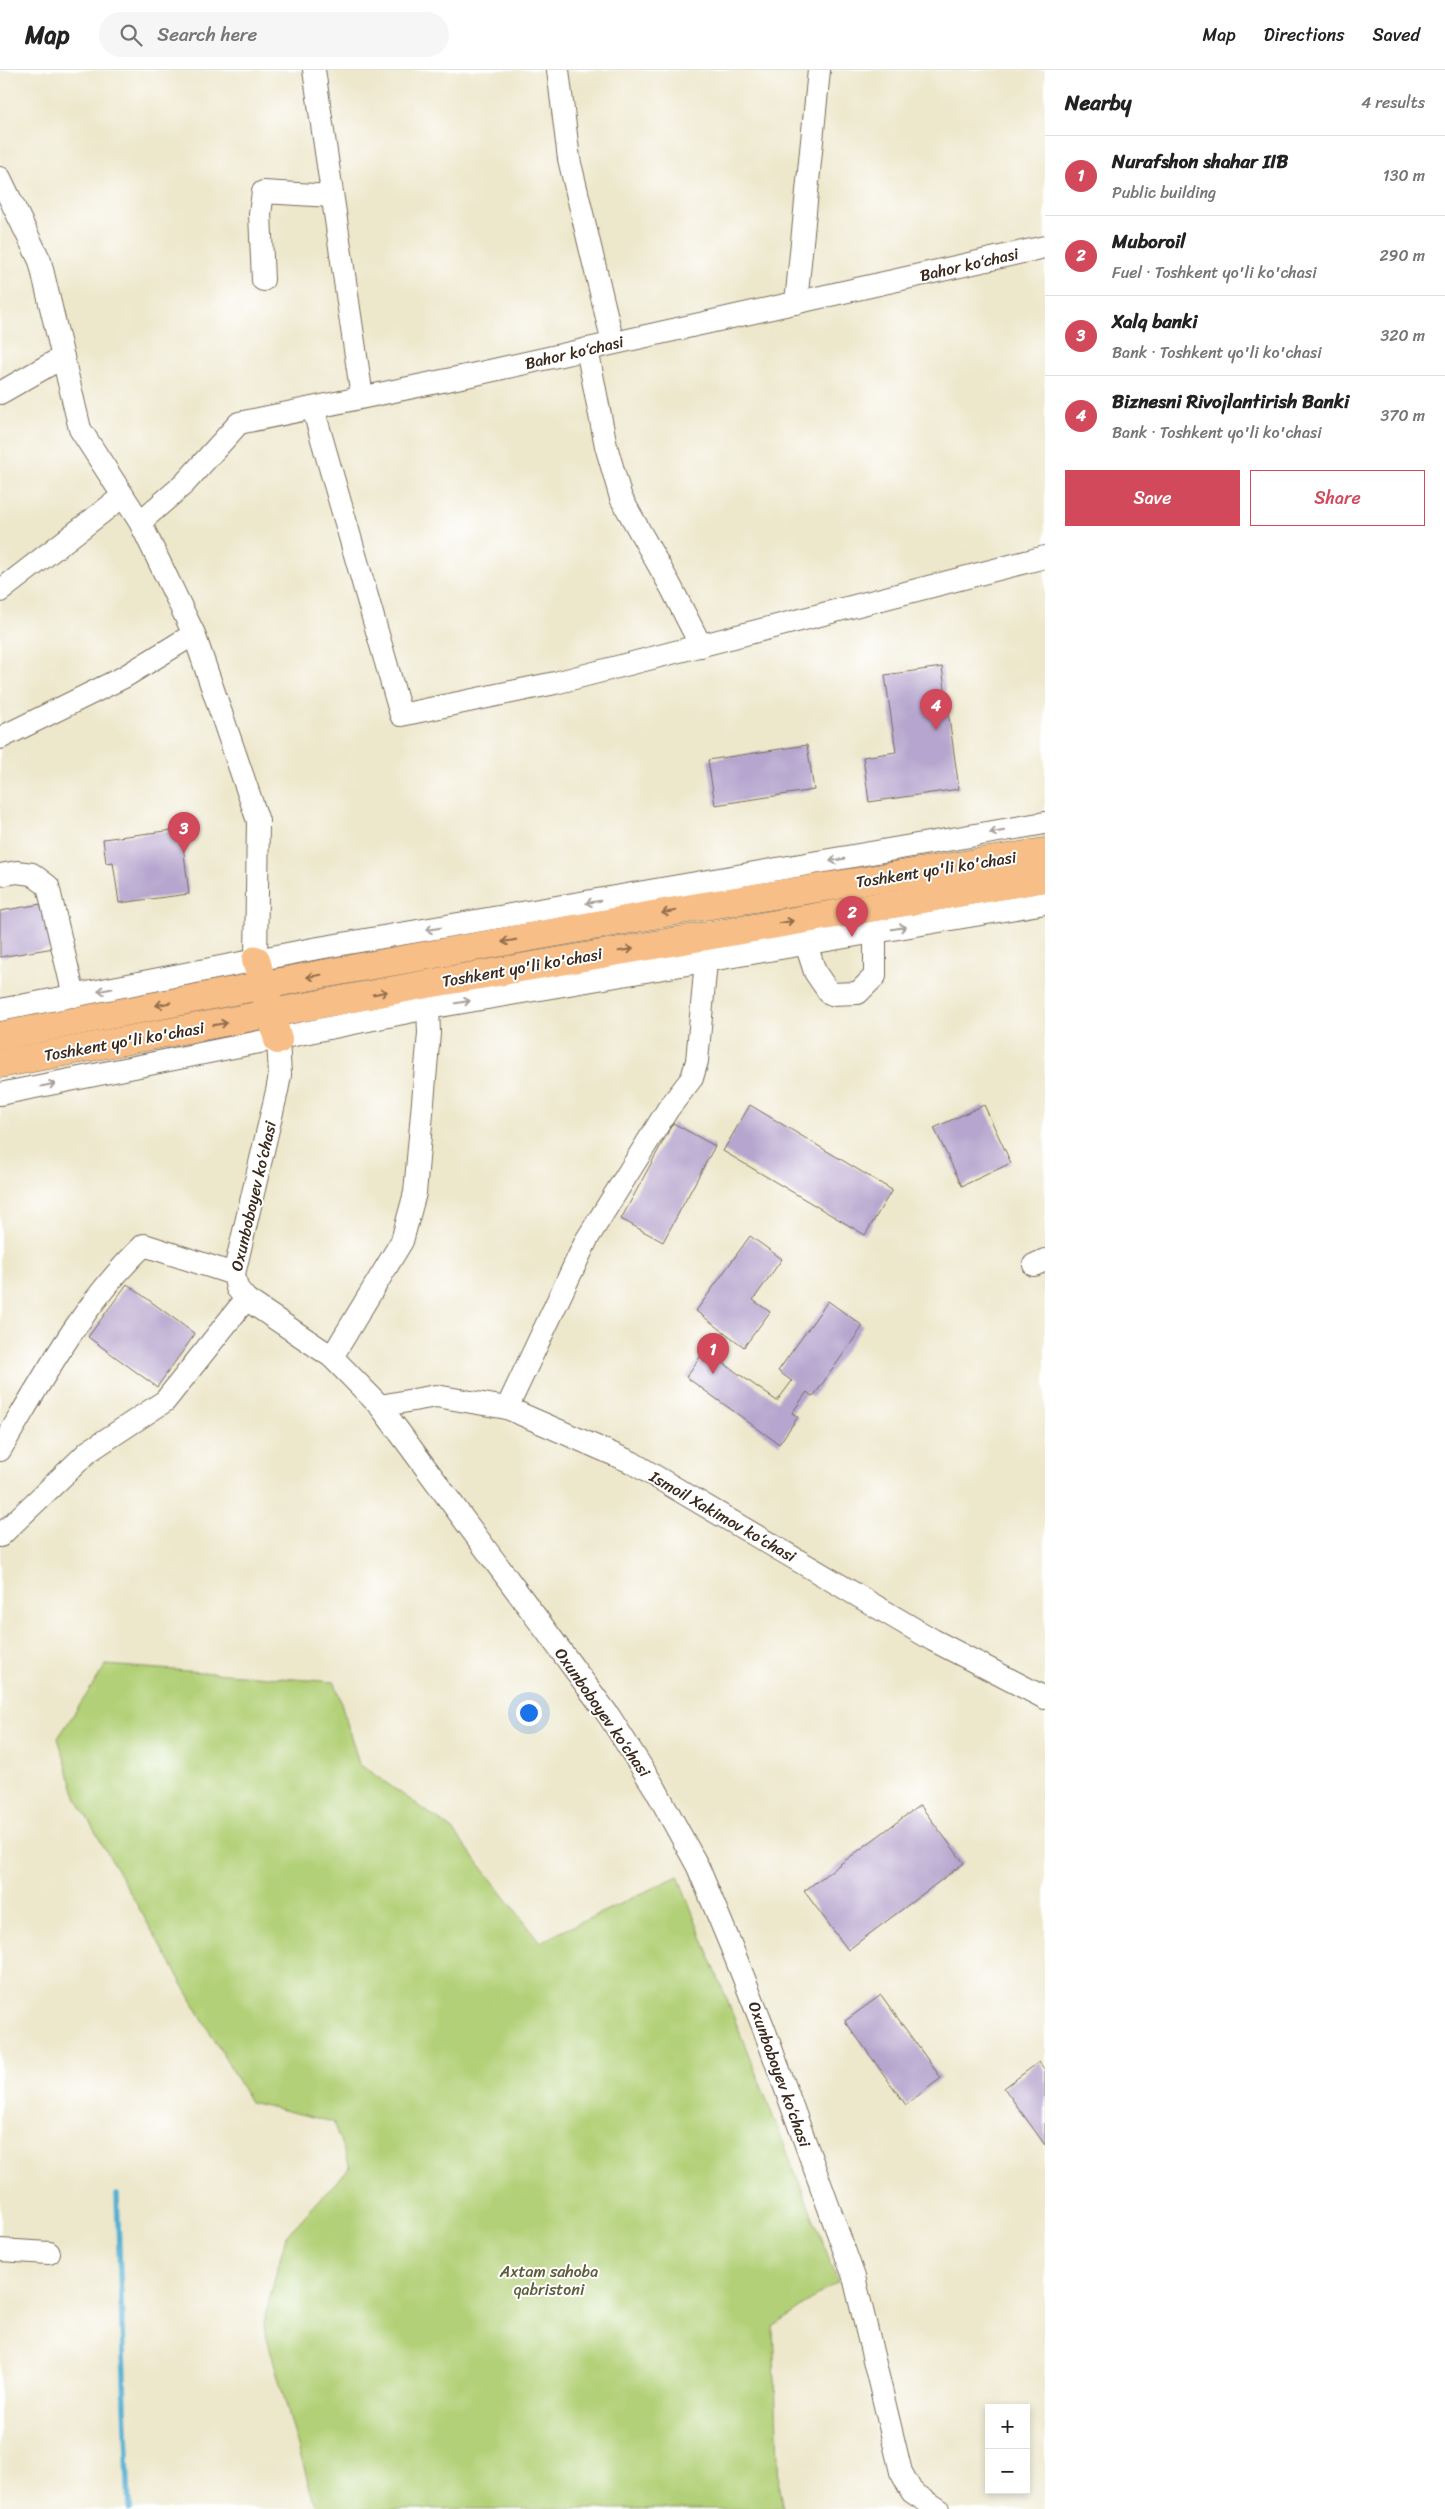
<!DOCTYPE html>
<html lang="en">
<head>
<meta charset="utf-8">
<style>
	:root { --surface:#fff; --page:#f6f6f6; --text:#222; --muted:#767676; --line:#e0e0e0; --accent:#d1495b }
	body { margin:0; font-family:Sriracha,sans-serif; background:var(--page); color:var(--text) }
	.controls { position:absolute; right:15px; bottom:15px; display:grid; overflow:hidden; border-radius:0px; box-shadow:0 2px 8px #0003 }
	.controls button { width:45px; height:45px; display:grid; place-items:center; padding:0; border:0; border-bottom:1px solid var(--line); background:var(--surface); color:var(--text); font:25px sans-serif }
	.you { position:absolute; left:528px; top:1642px; width:18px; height:18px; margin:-12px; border:4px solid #fff; border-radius:50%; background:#1a73e8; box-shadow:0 0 0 8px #1a73e833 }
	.badge { display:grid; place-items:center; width:32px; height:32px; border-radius:50%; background:var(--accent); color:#fff; font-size:16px; font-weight:700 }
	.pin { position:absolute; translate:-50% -41px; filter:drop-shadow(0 1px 2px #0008) }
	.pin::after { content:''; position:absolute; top:26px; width:18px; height:15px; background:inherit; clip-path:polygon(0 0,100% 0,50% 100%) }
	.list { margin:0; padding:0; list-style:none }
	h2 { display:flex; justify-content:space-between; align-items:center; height:65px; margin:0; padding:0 20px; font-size:21px }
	h2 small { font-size:16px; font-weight:400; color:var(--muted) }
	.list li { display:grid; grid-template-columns:32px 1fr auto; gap:15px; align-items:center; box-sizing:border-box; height:80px; padding:0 20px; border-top:1px solid var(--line) }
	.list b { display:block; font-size:19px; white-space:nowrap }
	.list p { margin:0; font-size:16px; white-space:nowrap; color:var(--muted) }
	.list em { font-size:16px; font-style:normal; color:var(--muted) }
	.actions { display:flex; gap:10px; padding:15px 20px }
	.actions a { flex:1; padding:11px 0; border:1px solid var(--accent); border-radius:0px; text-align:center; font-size:18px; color:var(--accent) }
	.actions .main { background:var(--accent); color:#fff }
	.icon { flex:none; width:28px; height:28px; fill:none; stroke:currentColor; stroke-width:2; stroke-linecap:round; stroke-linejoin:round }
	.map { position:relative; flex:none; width:1045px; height:2439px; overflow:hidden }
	header { display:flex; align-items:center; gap:30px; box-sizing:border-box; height:70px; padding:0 25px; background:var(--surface); border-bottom:1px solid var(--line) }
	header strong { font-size:24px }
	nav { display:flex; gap:28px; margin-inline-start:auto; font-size:18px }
	.search { width:350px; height:45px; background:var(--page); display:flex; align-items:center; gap:12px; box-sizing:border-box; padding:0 18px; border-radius:28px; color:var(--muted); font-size:19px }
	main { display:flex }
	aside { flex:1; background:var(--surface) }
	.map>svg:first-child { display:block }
	.green { fill:#b2d077; stroke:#767d4a }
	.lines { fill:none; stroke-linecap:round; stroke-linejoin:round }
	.stream { stroke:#55b0d3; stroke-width:5.5 }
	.building { fill:#b6a5ce }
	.minor-casing { stroke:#796c5b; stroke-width:24 }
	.major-casing { stroke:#796c5b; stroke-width:29 }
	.minor { stroke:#fff; stroke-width:22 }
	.major { stroke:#f7be87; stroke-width:28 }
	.oneway { stroke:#a79f9a }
	.oneway2 { stroke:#906d4d }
	.labels { text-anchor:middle; stroke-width:4; stroke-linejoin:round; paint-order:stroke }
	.street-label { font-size:16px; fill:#3b2a1e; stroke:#fff }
	.park-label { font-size:16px; fill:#5f5c39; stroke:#fff }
</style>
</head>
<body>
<header>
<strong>Map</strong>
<div class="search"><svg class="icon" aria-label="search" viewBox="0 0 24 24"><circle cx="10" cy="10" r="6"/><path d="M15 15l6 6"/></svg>Search here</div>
<nav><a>Map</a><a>Directions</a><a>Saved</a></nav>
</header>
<main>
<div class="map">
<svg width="1045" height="2439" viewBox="0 0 1045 2439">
	<rect width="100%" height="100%" fill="#fff"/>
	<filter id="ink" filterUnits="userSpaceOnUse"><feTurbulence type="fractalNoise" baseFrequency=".02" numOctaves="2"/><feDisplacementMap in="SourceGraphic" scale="10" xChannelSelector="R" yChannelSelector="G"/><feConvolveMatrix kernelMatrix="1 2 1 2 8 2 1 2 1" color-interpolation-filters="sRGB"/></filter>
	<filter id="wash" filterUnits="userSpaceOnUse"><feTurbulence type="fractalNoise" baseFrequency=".0096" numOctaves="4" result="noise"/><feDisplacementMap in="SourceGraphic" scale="20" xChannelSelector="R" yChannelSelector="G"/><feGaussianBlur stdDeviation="1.12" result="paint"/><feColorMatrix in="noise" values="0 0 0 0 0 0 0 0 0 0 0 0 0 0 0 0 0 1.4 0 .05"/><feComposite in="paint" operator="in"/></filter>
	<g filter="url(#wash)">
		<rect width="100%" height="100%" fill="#ede7cb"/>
		<path class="green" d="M106,1595L335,1612L359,1694L452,1759L540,1872L678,1806L838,2211L773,2257L779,2418L783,2439H320L313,2429L263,2254L286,2166L350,2097L333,2052L250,2032L77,1730L58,1668Z"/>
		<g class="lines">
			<path class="stream" d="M117,2125L129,2439"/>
		</g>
		<g id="blocks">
			<g class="building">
				<path d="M942,597L959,719L869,732L863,687L896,682L885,605Z"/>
				<path d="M807,675L814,720L715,735L708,690Z"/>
				<path d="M181,759L189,824L119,833L113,792L106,793L103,769Z"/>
				<path d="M47,833L54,878L0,887V841Z"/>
				<path d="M750,1035L892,1120L865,1165L723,1081Z"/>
				<path d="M984,1035L1011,1093L962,1116L934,1058Z"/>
				<path d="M673,1053L715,1076L663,1172L621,1149Z"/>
				<path d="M750,1166L782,1189L753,1230L770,1242L744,1277L696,1241Z"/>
				<path d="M127,1214L195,1264L157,1317L88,1267Z"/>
				<path d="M828,1231L863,1256L813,1327L807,1322L792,1343L798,1347L779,1374L686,1307L705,1280L777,1331L792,1311L778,1301Z"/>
				<path d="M920,1735L964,1793L848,1880L804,1821Z"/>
				<path d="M881,1925L941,2008L906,2035L845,1951Z"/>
				<path d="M1039,1992L1045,2000V2075L1004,2018Z"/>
			</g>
		</g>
	</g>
	<g filter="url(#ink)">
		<use href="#blocks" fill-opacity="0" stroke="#796c5b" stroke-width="1"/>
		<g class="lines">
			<g class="minor-casing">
				<g id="minor">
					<path d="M314,0L362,327"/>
					<path d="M558,0L569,89L613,273"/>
					<path d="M0,108L40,191L80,359L140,452L194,564L258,751L256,890"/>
					<path d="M263,210L260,144L263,122L332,126"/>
					<path d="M796,233L819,0"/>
					<path d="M587,279L606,376L621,428L671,517L701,576"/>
					<path d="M0,323L63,287"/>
					<path d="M313,338L401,645L555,613L1045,487"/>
					<path d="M140,452L184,414L239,353L476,304L1045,177"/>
					<path d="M0,521L123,426"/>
					<path d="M0,668L124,607L194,564"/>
					<path d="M0,805L17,802L32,804L48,816L74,926"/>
					<path d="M806,874L815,902L830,924L858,923L875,906V862"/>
					<path d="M0,940L313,879L1045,753"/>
					<path d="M278,970L280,1005L277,1021L234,1204L237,1218L246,1229L332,1287L380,1336L609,1646L656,1720L698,1797L731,1876L764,1959L854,2207L901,2402L912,2422L938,2439"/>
					<path d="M0,1024L428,938L1045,833"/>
					<path d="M1034,1195L1045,1190"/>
					<path d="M332,1287L402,1171L415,1123L429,963L428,938"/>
					<path d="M380,1336L436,1326L507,1338L631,1392L933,1570L1045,1628"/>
					<path d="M507,1338L587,1169L668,1039L692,1008L697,991L706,891"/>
					<path d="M0,1380C43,1308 83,1233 144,1175L234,1204"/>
					<path d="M0,1466L89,1381L165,1331L246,1229"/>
					<path d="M0,2180L49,2183"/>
				</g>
			</g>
			<g class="major-casing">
				<g id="major">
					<path d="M256,890L278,970"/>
					<path d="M0,966L317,905L698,837L1045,782"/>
					<path d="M0,994L427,914L1045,808"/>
				</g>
			</g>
			<use href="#minor" class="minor"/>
			<use href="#major" class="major"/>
		</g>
		<defs><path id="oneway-shaft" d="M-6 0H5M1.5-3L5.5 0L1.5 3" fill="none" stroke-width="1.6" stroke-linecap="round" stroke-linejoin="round" transform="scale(1.25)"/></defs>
		<g class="oneway">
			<use href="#oneway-shaft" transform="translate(997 762) rotate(170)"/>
			<use href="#oneway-shaft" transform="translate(837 790) rotate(170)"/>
			<use href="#oneway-shaft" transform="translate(593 832) rotate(170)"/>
			<use href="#oneway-shaft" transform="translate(899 858) rotate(-10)"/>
			<use href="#oneway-shaft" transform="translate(433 859) rotate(170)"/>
			<use href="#oneway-shaft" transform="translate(105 920) rotate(169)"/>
			<use href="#oneway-shaft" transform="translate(463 932) rotate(-10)"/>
			<use href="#oneway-shaft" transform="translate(48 1015) rotate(-11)"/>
		</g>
		<g class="oneway2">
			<use href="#oneway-shaft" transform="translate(669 842) rotate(170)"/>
			<use href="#oneway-shaft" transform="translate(786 852) rotate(-10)"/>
			<use href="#oneway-shaft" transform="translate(509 871) rotate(170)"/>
			<use href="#oneway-shaft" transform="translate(626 880) rotate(-10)"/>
			<use href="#oneway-shaft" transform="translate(314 906) rotate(170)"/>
			<use href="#oneway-shaft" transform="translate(380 923) rotate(-11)"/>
			<use href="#oneway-shaft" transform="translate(163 934) rotate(169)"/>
			<use href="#oneway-shaft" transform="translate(220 954) rotate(-10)"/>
		</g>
	</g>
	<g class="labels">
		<g class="street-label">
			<text transform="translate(969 194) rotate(-13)" y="6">Bahor ko‘chasi</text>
			<text transform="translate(574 282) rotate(-13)" y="6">Bahor ko‘chasi</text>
			<text transform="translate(936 799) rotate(-9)" y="6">Toshkent yo'li ko'chasi</text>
			<text transform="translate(522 897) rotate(-10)" y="6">Toshkent yo'li ko'chasi</text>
			<text transform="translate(124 971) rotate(-10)" y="6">Toshkent yo'li ko'chasi</text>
			<text transform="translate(253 1126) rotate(-77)" y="6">Oxunboboyev ko‘chasi</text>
			<text transform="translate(723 1446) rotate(30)" y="6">Ismoil Xakimov ko‘chasi</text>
			<text transform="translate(603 1642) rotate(55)" y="6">Oxunboboyev ko‘chasi</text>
			<text transform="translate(780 2004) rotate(70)" y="6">Oxunboboyev ko‘chasi</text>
		</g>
		<g class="park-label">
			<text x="549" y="2207">Axtam sahoba<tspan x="549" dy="18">qabristoni</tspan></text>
		</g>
	</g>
</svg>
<div class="controls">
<button>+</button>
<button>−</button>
</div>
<div class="you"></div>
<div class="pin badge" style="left:713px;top:1304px">1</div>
<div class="pin badge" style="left:852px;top:867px">2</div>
<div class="pin badge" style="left:184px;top:783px">3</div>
<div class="pin badge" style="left:936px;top:660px">4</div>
</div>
<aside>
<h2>Nearby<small>4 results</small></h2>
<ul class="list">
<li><span class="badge">1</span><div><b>Nurafshon shahar IIB</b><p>Public building</p></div><em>130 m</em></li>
<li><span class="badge">2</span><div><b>Muboroil</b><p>Fuel · Toshkent yo'li ko'chasi</p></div><em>290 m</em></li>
<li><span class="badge">3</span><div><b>Xalq banki</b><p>Bank · Toshkent yo'li ko'chasi</p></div><em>320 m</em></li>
<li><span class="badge">4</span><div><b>Biznesni Rivojlantirish Banki</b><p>Bank · Toshkent yo'li ko'chasi</p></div><em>370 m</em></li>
</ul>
<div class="actions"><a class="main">Save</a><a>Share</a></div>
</aside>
</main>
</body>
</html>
